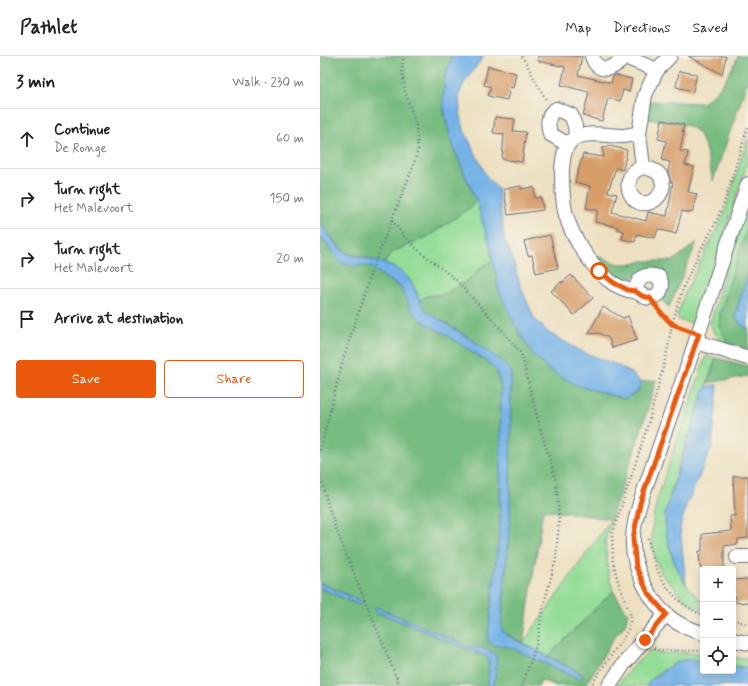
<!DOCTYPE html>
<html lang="en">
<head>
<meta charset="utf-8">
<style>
	:root { --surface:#fff; --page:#f2f2f2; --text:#222; --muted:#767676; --line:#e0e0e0; --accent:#ea580c }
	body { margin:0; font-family:Mynerve,sans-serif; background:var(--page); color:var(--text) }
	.controls { position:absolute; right:12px; bottom:12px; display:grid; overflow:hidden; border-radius:4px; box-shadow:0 2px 10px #0003 }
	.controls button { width:36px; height:36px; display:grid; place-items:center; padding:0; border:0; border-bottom:1px solid var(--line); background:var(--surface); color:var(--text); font:20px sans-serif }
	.stop { position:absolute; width:12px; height:12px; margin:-9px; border:3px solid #ea580c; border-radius:50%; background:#fff }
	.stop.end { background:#ea580c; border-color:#fff; box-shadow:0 1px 4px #0008 }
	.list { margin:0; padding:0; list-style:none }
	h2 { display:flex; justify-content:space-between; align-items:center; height:52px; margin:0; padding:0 16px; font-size:17px }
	h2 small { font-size:13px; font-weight:400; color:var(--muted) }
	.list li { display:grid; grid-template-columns:26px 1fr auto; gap:12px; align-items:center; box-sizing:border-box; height:60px; padding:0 16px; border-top:1px solid var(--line) }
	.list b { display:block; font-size:15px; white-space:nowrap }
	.list p { margin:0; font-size:13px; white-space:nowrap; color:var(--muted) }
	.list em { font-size:13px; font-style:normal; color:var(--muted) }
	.actions { display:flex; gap:8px; padding:12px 16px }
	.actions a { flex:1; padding:9px 0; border:1px solid var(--accent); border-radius:4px; text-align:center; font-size:14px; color:var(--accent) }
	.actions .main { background:var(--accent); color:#fff }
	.icon { flex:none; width:22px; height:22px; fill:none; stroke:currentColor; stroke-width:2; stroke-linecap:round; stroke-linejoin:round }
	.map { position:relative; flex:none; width:428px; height:630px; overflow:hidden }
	header { display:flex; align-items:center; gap:24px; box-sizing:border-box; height:56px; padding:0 20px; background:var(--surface); border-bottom:1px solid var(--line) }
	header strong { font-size:19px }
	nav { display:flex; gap:22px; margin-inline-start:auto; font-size:14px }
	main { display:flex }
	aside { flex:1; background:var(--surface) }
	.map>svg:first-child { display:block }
	.green { fill:#94dd97; stroke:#58867a }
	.forest { fill:#77bc80; stroke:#49766f }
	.water { fill:#74b2e7; stroke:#4870a2 }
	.building { fill:#d79e6b }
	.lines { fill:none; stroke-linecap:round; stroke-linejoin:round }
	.minor-casing { stroke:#646d80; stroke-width:16 }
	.path { stroke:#646d80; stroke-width:2.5; stroke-dasharray:1 3; stroke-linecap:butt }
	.minor { stroke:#fff; stroke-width:14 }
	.route { stroke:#ea580c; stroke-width:5 }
</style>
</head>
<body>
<header>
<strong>Pathlet</strong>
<nav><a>Map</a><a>Directions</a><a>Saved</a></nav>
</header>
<main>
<aside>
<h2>3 min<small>Walk · 230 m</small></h2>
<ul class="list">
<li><svg class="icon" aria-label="ahead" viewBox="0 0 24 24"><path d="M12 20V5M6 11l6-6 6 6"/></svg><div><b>Continue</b><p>De Ronge</p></div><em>60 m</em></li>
<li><svg class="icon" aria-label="right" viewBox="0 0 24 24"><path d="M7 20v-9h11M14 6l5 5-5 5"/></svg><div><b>Turn right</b><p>Het Malevoort</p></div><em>150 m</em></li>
<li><svg class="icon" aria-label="right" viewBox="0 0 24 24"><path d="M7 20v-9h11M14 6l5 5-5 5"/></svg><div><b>Turn right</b><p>Het Malevoort</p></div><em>20 m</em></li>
<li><svg class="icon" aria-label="arrive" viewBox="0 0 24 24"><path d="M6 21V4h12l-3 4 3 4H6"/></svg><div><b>Arrive at destination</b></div></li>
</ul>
<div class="actions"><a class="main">Save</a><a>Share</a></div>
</aside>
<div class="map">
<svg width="428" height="630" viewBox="0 0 428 630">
	<rect width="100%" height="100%" fill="#f7f3e8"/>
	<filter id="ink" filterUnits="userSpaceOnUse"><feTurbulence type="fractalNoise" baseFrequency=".025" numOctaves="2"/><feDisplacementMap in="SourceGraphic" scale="8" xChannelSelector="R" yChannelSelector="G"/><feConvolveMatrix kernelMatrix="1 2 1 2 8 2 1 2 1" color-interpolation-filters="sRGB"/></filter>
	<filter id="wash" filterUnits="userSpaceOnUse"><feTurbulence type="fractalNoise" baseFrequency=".012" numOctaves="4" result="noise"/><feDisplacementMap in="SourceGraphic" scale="16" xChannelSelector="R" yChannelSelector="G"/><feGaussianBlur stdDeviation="0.9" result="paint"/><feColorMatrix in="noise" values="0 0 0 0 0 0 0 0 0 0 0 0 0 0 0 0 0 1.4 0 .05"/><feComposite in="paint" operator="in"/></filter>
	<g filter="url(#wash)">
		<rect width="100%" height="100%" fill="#ede0c0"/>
		<g class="green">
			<path d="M428,81V105L375,265L371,267L359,264L357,260L364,239L405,156Z"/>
			<path d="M156,144L170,191L173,205L161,211L153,221L125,238L107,240L100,244C92,224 85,215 64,208L72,196L109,180L152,150Z"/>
			<path d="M428,145V169L400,256L399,271L409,288C398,283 395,279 390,268L408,205Z"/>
			<path d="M386,300L396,302L358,410L346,456C343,479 352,505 364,525C369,533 376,540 383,546V555C374,550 364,545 358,537C356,535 355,532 353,529C350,526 346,524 344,521C327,496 331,467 338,440Z"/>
			<path d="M291,463L285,487L288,515L293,535L228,600L203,587Z"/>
			<path d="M331,594L336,597H370L383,598V605C363,600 338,614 326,630H296L313,610Z"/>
			<path d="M413,602H428V612L413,610Z"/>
		</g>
		<g class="forest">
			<path d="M0,0H132L125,21L124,57L135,95L156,144L152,150L109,180L72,196L64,208L51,203L27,197L21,193L0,167Z"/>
			<path d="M418,0H428V20L425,33L393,125C381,71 383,68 326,63L328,45L382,47C399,36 410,18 418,0Z"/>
			<path d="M428,169V216L415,260L421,269L428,273V293L409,288L399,271L400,256Z"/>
			<path d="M0,180L16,202L24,208L46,210H49L56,213L57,216L81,232L91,254L102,265L133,283L170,308L176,315L181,329L180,467L168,581V586C176,590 183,590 192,592L256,622L262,618L228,600L293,535L308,557L305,569L295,580L265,630H236L221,624L218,630H174L177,603L160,592L151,591L55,555L167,601L169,605L168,630H0V532L39,549L42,546L28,539L0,527Z"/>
			<path d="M377,186L349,251L342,245L346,232L327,215C320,218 309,225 300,224C292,223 277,204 270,197L298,208H314L322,205H353Z"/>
			<path d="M173,205L179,235L256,329L304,343L318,335L321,326L336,324L321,375L291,463L223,454L203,587L183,576L181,571L190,463L191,316L150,282L107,256L102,250L100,244L107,240L125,238L153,221L161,211Z"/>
			<path d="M396,302L428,310V320L388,327Z"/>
		</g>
		<g class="water">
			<path d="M132,0H164L144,27L139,39L140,55L144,74L167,121L178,133L184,183L192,200L200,229L214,262L229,277L263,296L295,308L311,317L321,326L318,335L305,343L256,329L229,314L213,299L195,269L179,235L170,191L156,144L135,95L127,69L123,46L124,30L125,21Z"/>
			<path d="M0,167C7,175 17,192 26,197C33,200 42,201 49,203C60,206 74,210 83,217C96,227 97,244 107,256C127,268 146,280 165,293C175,300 184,306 191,316L190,463L181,571L183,576L188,580L262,618L263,621L261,623L256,622L192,592C184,590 175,591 168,586V581L180,467L181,329L176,315L170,308L133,283L102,265L91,254L81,232L57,216C51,206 32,212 22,207C17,204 13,197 9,192C1,181 0,181 0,167Z"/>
			<path d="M428,216V273L421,269L415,260Z"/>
			<path d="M398,329L392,391L366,450L360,472L366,528L354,506L346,478L345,464V456L382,340L387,330Z"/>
			<path d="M0,527L41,545L42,547L39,549L0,532Z"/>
			<path d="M56,551L151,591L163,592L175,598L177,603L174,630H168L169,605L167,601L55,555L54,552Z"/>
			<path d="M373,603L383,605V615H413V610L428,612V630L400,629L326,630C330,624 335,621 341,617C354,608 356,604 373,603Z"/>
		</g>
		<g id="blocks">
			<g class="building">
				<path d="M218,0H262L258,19L291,27L293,20L295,19L312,23L309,36L303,34L300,45L288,42L282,65L263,60L269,36L241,29L245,11L218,5Z"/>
				<path d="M368,0H406L402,18Z"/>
				<path d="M168,10L196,17L193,32L190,31L187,44L168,40L171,31L164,29Z"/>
				<path d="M359,15L377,18L373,35L356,31Z"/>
				<path d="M175,61L195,63L193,75L206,76L202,106L182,103L184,78L173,77Z"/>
				<path d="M342,64L364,69L362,76H364L360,95L368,96L365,109L374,111L368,136L377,138L372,157L362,155L356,178L338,173L335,182L317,178L315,186L302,183L304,175L297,173L298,171L275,166L278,154L266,152L270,130L255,126L263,98L284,101L282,92L290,90L307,94L303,114L296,112L288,136L297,138L292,156L326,165L328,156L347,160L353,126H351L348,116L350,106L342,104L346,85L338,83Z"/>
				<path d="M201,130V133L214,131L215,142L221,141L223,154L188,159L184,133Z"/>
				<path d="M230,179L238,212L216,217L212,199L208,200L204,185Z"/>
				<path d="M251,219L273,242L254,259L231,235L242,225V227Z"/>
				<path d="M283,251L303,262L308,260L317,284L292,292L289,282L279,277L268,278Z"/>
				<path d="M413,420H428V482L418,483V488L404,490V513H381V511H380L379,495H382V478L411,475L410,460H415Z"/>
				<path d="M428,523V546L416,547V540H413V524Z"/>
			</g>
		</g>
	</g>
	<g filter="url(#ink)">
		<use href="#blocks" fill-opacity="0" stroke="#646d80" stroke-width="1"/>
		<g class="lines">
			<g class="minor-casing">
				<g id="minor">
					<path d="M272,0C278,20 294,13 305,1"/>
					<path d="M305,1L337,14"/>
					<path d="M319,78L323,111"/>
					<path d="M247,88L230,78C228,69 226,59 236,53L251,59L255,70L256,81"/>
					<path d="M323,111C328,112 334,114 338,117C348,127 341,145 327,147C310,150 302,125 315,115C317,113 321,112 323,111Z"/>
					<path d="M315,235C319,220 325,217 339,221L342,230L339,238C323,246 327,239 314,235C312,234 310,235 308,234C304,233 298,230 294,228C274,215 252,182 246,159C242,145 242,129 242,114C243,102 244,88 255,82C269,75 289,80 304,80C309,79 314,78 319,78L325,39L337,14L350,0"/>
					<path d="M377,286L428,302"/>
					<path d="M417,501H428"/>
					<path d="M383,577C372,574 362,570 353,564C330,548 311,510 313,482C314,461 323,438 330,418C339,393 347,368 356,344C381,272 403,200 428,128"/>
					<path d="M413,584L428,587"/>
					<path d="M289,630L303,609L346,558"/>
				</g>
			</g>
			<g class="path">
				<path d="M202,0L226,44"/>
				<path d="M72,164L83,179L96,192L136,224L179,271L201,297L219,368L236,424L239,464L236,503L224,548L216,590L202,630"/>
				<path d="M338,253L352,268L366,273"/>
				<path d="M0,394L23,304L52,214L94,108L98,93L96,70L85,35L82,14L83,0"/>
				<path d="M0,419L8,449L17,476L80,630"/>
				<path d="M328,482C333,515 351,547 383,559"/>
				<path d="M413,564L428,568"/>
				<path d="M334,592L339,594L383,595"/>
				<path d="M270,630L304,581L309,572L311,560L299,529L293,505L292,479L326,375L346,301L352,268L363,232L380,195L394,170L404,147L428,71"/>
			</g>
			<use href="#minor" class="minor"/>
		</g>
	</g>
	<g class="lines" filter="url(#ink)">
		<path class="route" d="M279,215L294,227L308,234L315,235L322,240L330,242L342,258L352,268L379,278L320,447L313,483L316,511L328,537L346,558L325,584"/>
	</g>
</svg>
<div class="controls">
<button>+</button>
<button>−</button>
<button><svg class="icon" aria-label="locate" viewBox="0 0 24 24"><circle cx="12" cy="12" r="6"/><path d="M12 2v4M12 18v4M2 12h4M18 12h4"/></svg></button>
</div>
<div class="stop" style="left:279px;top:215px"></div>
<div class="stop end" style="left:325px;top:584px"></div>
</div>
</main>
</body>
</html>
